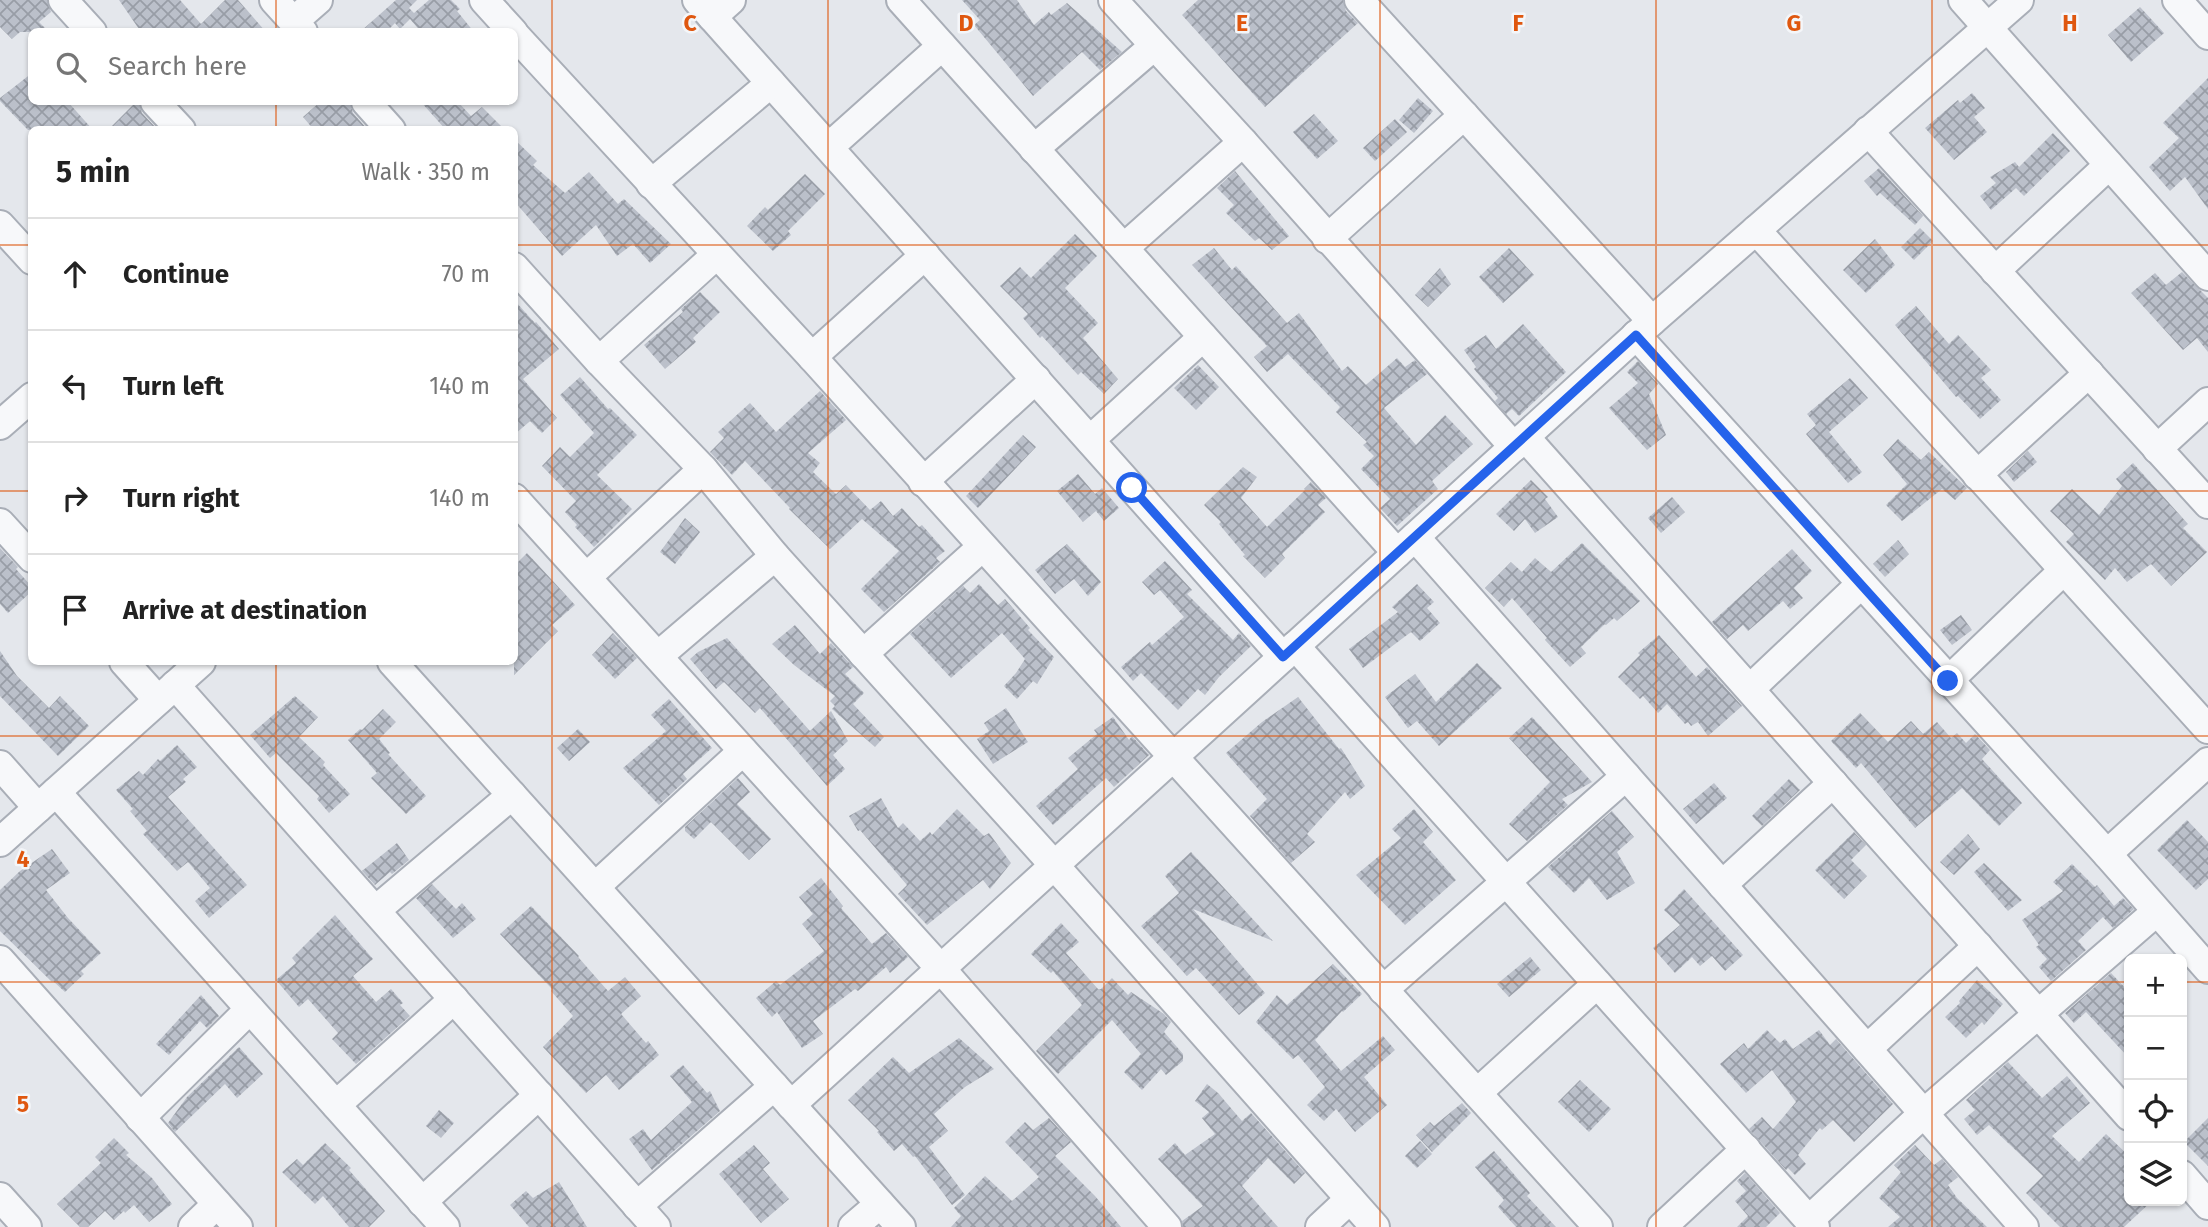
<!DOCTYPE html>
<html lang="en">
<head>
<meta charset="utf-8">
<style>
	:root { --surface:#fff; --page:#f2f2f2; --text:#222; --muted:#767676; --line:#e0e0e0 }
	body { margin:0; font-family:"Fira Sans",sans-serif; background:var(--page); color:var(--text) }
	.controls { position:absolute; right:21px; bottom:21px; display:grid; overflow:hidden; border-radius:10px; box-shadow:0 2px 5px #0004 }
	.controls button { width:63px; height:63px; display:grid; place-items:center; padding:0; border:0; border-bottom:2px solid var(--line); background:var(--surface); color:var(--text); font:35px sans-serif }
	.stop { position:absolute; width:21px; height:21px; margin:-16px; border:5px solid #2563eb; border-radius:50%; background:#fff }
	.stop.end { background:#2563eb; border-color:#fff; box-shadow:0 2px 7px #0008 }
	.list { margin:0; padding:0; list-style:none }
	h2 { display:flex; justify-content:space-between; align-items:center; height:91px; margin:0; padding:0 28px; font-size:30px }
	h2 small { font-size:23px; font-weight:400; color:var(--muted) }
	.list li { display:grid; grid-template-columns:46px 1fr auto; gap:21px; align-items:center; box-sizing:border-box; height:112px; padding:0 28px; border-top:2px solid var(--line) }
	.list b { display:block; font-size:26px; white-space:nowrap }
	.list em { font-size:23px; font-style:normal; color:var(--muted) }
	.icon { flex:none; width:38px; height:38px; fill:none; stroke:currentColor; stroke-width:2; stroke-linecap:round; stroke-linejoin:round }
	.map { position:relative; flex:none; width:2208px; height:1227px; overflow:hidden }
	.search { position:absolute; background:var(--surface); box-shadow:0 2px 5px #0004; left:28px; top:28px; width:490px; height:77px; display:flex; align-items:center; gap:18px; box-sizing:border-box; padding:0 24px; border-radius:10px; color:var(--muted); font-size:26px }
	.panel { position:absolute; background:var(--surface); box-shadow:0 2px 5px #0004; left:28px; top:126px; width:490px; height:539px; border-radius:10px }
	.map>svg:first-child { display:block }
	.building { fill:url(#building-cross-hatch) }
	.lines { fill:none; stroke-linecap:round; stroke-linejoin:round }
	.minor-casing { stroke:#a9aeb7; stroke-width:32 }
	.minor { stroke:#f7f8fa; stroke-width:28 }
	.route { stroke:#2563eb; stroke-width:9 }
	.grid { fill:none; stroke:#df570f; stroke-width:2; stroke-opacity:0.55 }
	.grid-label { font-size:23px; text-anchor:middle; font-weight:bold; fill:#df570f; stroke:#f4f6f9; stroke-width:5; stroke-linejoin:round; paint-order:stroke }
</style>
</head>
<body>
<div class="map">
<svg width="2208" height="1227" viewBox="0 0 2208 1227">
	<defs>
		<pattern id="building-cross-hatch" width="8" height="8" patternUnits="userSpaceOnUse" patternTransform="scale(1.75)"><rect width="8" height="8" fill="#bbc0ca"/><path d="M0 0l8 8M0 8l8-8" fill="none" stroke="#989da6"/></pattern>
	</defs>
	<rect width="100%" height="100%" fill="#e4e7ec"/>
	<g class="building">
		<path d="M0,0H47L51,12L39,22L49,32H20L12,39L0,27Z"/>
		<path d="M119,0H180L201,24L225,0H238L266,32H141Z"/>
		<path d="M396,0H417L409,8L414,13L429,0H451L460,9L457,11L474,32H421L410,19L400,29L395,23L386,32H360Z"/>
		<path d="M962,0H1017L1034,25L1049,12L1051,15L1067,3L1122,52L1100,70L1082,52L1033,96L974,25L980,20Z"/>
		<path d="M1198,0H1343L1346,11L1358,23L1265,107L1182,15Z"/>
		<path d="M2140,7L2164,33L2131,62L2108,35Z"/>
		<path d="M32,73V102H68L93,130H28L0,101V98Z"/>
		<path d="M2208,78V209L2185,177L2170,191L2149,167L2179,138L2163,123Z"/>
		<path d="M1972,93L1985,108L1974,117L1987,132L1954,160L1925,128L1958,100L1960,103Z"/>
		<path d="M1418,98L1433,111L1414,133L1399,120Z"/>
		<path d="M136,102H139L142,113L158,130H108Z"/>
		<path d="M320,102H350L353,113L368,130H314L303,117Z"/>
		<path d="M421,102H458L471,116L482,107L505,130H446Z"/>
		<path d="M1314,114L1338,141L1317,159L1293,132Z"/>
		<path d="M1395,119L1407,132L1375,161L1363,148Z"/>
		<path d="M2053,133L2070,151L2024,196L2016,188L1991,210L1980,196L1996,183L1990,177L2015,162L2019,167Z"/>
		<path d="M514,139L537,161L533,165L565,193L589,172L618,204L624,199L671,244L650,263L633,244L617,256L596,225L562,256L514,201Z"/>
		<path d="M1879,168L1923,216L1915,225L1880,193L1877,196L1864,181Z"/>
		<path d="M1235,171L1289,236L1272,250L1259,238L1255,241L1226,213L1234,205L1217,188Z"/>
		<path d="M805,174L825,194L788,231L791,235L773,251L747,226L765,207L768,210Z"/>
		<path d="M1920,228L1933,241L1914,260L1901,247Z"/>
		<path d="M1075,234L1097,256L1065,288L1098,323L1083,338L1118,379L1104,394L1081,372L1078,375L1042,336L1040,338L1023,318L1028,314L1000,286L1020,267L1031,278Z"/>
		<path d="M1875,239L1895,265L1866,293L1843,270Z"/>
		<path d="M1214,248L1232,270L1236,266L1287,323L1299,313L1342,371L1348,366L1366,385L1397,358L1405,367L1415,360L1427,374L1384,408L1416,445L1445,415L1473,444L1432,481L1438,489L1397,526L1380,508L1390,499L1361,469L1374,456L1363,445L1367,442L1336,412L1340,407L1288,354L1267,372L1254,357L1267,346L1192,265Z"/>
		<path d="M1509,248L1534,275L1503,303L1479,277Z"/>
		<path d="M1440,268L1451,284L1428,307L1415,295Z"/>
		<path d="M2182,272L2208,298V352L2197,338L2183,350L2131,293L2155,273L2166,285Z"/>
		<path d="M700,292L720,312L693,338L696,342L665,369L644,345L683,312L681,309Z"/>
		<path d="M514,300L535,323L536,322L559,349L523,379L557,418L542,433L530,421L514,435Z"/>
		<path d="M1916,306L1949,344L1958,335L1991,370L1981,378L2001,400L1980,419L1958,396L1956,397L1895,325Z"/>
		<path d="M1523,324L1566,372L1519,416L1512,409L1506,414L1495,401L1498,398L1474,369L1476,367L1464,350L1486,335L1496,349Z"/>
		<path d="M1638,361L1658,384L1649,394L1666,435L1647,450L1609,408L1638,383L1627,372Z"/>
		<path d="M1198,365L1219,387L1196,410L1174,388Z"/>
		<path d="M580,377L608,409L610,408L637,435L597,475L632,509L594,547L575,527L577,525L565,512L576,501L542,466L560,447L570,457L594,433L560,395Z"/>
		<path d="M1850,378L1868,398L1829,432L1862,472L1848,483L1806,434L1816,425L1807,414Z"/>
		<path d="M820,391L846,420L808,453L820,463L813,472L836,494L846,485L870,510L881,501L893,516L902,508L919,527L922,525L945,551L936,558L940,562L884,612L861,589L899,551L862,519L830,549L789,509L790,508L745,461L732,475L710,452L724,438L718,432L750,403L776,432Z"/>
		<path d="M1023,435L1036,447L978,508L966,496Z"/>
		<path d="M1898,439L1921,460L1929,452L1967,488L1955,500L1942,489L1902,521L1886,505L1907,484L1883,455Z"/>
		<path d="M2028,451L2037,462L2014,482L2006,472Z"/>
		<path d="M2133,463L2188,524L2183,528L2207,552L2171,586L2151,564L2127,582L2115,568L2105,580L2066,542L2074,534L2050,511L2072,489L2099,515L2122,486L2116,479Z"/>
		<path d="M1243,467L1257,477L1241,498L1267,527L1305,490L1304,489L1311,482L1326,498L1318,505L1325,512L1282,554L1285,558L1265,578L1243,556L1245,555L1219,524L1221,522L1204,505Z"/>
		<path d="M1078,474L1095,494L1102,488L1119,508L1104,521L1096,511L1083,522L1057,491Z"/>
		<path d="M1531,480L1548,497L1545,499L1558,517L1535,533L1525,519L1514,531L1496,514Z"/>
		<path d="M1672,497L1685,512L1661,533L1648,518Z"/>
		<path d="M685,518L700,532L675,564L660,552Z"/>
		<path d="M1898,540L1909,554L1885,577L1873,564Z"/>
		<path d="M1582,543L1640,601L1617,621L1614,618L1606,625L1605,624L1581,647L1586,653L1570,667L1545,640L1547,638L1512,598L1504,607L1485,588L1511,562L1522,572L1535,558L1551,572Z"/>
		<path d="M1067,544L1101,582L1088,596L1074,579L1055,594L1035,570Z"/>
		<path d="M0,548L18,567L16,569L32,587V591L8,613L0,604Z"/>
		<path d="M1792,549L1812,571L1794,588L1803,598L1790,609L1783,601L1748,631L1743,625L1727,639L1712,622Z"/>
		<path d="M527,553L575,605L552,625L558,631L514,675V566Z"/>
		<path d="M1165,561L1192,590L1187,594L1233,640L1239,633L1251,646L1219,677L1205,695L1198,689L1178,710L1141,673L1133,681L1121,667L1150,642L1152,645L1184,617L1160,590L1154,595L1142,582Z"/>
		<path d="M979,584L998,605L1005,599L1030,628L1028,630L1054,657L1037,684L1033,681L1017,699L1004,686L1016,673L1025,659L1002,633L951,678L910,634L963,586L970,593Z"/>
		<path d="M1417,584L1434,602L1427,608L1440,623L1420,641L1411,632L1363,668L1349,649L1398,612L1392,607Z"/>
		<path d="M1961,615L1972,630L1952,645L1940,630Z"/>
		<path d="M795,625L820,654L831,643L853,667L845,674L864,693L853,704L884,737L875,747L832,709L835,706L830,701L835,696L794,665L772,644Z"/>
		<path d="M613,633L637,658L615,679L592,655Z"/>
		<path d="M1659,635L1696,677L1707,667L1742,706L1708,736L1698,722L1691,726L1688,722L1685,724L1667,704L1658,713L1643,696L1640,699L1618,677L1640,655L1638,653Z"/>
		<path d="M727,638L810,731L831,711L848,741L833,755L845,769L827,786L760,708L755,713L724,682L716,689L690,659L698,652Z"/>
		<path d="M0,651L17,676L49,708L60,696L89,726L58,756L0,696Z"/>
		<path d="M1477,663L1502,688L1439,746L1417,721L1408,728L1385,697L1415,674L1436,702Z"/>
		<path d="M295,696L318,717L299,737L325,762L323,765L350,794L329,813L317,799L319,796L276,753L270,758L250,735Z"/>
		<path d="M1298,697L1339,749L1341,748L1365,786L1350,799L1345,792L1307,834L1315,842L1291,863L1250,816L1267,799L1226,753L1262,722Z"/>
		<path d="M669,699L712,748L683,774L687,779L659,805L623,768L666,731L651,715Z"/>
		<path d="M1006,708L1028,742L993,764L977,739L989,731L984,723Z"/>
		<path d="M383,709L396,722L379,739L390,753L388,754L426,796L406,814L371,778L377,773L348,740L360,729L362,730Z"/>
		<path d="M1860,713L1888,742L1911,721L1923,734L1937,722L1951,738L1957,733L1966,743L1975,734L1990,750L1982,759L2022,803L1999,826L1962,788L1915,828L1861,763L1856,768L1831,741Z"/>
		<path d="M1113,717L1129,740L1132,736L1149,755L1114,787L1106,778L1053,825L1036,806L1078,769L1068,758L1097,734L1094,730Z"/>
		<path d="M1532,717L1592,782L1562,799L1568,805L1527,841L1509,824L1550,782L1509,738Z"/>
		<path d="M578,729L590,742L569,761L557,748Z"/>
		<path d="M177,745L197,767L183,779L186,782L168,797L247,885L209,918L195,901L210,888L188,862L177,871L163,856L143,834L147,831L130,811L133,809L116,790L139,771L143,775L158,759L160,761Z"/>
		<path d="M738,778L750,792L737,804L771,839L749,860L711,822L694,839L685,831V827Z"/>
		<path d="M1789,779L1800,790L1762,826L1752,816Z"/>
		<path d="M1714,783L1727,798L1696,824L1683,809Z"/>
		<path d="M881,798L898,828L903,823L920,841L930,832L932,835L957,809L984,836L989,833L1011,863L990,889L983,880L927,925L898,894L907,885L860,830L858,831L849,816Z"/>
		<path d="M1414,809L1433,832L1423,842L1456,880L1405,925L1356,875L1401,838L1392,829Z"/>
		<path d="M1612,811L1634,837L1617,852L1635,883L1607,900L1589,878L1574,893L1548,867Z"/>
		<path d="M2187,820L2208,842V879L2196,890L2157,850Z"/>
		<path d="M1854,832L1866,845L1851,860L1867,876L1844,899L1815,870Z"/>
		<path d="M1968,834L1980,849L1954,875L1940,862Z"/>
		<path d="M397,843L409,860L392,874L390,872L375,885L362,871Z"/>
		<path d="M52,849L70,873L46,890L68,918L101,953L81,971L84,974L65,992L53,981L52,982L0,931V890L20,871Z"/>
		<path d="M1191,852L1273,941L1193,909L1265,993L1239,1015L1196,968L1187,976L1141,926L1179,893L1165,876Z"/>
		<path d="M1984,863L2022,900L2008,911L1974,872Z"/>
		<path d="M2072,864L2095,887L2097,885L2114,906L2123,898L2134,909L2113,928L2103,917L2078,941L2086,950L2051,981L2039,967L2047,959L2036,947L2039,945L2022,920L2063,891L2053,882Z"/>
		<path d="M821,878L843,906L841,908L872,944L886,933L908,957L890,973L886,967L858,991L855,989L813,1021L823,1034L802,1048L777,1012L772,1017L756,998L776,981L780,985L824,951L802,924L813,914L799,897Z"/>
		<path d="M432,884L456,909L462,903L476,919L453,938L416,898Z"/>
		<path d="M1684,889L1743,955L1725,971L1712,956L1700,966L1692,957L1675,973L1653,948L1680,925L1664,910Z"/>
		<path d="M531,906L579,956L578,957L608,991L625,977L641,996L621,1014L646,1043L648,1041L659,1055L619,1090L606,1075L586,1093L543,1047L573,1016L551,991L552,989L500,934Z"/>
		<path d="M335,915L373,959L353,976L376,1002L391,989L403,1003L400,1005L410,1016L356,1064L332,1039L338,1033L308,999L299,1007L276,980L296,963L292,958Z"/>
		<path d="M1061,923L1079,942L1066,953L1098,989H1101L1112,978L1128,995L1131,992L1164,1014L1171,1022L1164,1032L1183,1054V1061L1166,1075L1161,1069L1142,1090L1124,1072L1141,1054L1112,1020L1058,1074L1036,1051L1082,1005L1053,971L1051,973L1031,954Z"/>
		<path d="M1530,957L1541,970L1509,997L1497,984Z"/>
		<path d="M1333,964L1362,994L1343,1012L1342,1011L1315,1040L1341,1071L1383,1036L1395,1050L1364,1077L1387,1105L1355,1132L1336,1109L1324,1121L1307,1105L1325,1087L1298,1055L1293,1059L1256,1022L1277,995L1287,1005Z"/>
		<path d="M2111,973L2129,992V1058L2086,1012L2074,1023L2065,1013Z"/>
		<path d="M1977,980L2003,1004L1984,1025L1982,1022L1966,1038L1945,1017L1960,1003L1959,1001Z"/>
		<path d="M201,995L219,1016L207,1028L200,1021L169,1055L156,1044Z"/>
		<path d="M1767,1030L1780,1043L1785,1039L1793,1049L1819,1030L1830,1045L1836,1039L1893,1104L1854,1142L1833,1120L1822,1130L1820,1128L1798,1155L1806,1164L1795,1175L1788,1168L1786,1170L1749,1129L1762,1117L1773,1129L1796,1102L1772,1070L1746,1093L1720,1064L1744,1043L1748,1049Z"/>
		<path d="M959,1038L994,1069L965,1087L934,1114L948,1131L929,1147L965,1195L952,1205L915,1156L913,1157L902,1144L894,1151L877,1132L879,1131L848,1100L893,1057L909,1073Z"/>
		<path d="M239,1047L263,1074L237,1098L225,1084L175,1132L168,1123L187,1097Z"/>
		<path d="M2008,1062L2042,1098L2067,1076L2090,1103L2052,1136L2079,1162L2106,1134L2129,1156V1201H2152L2124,1227H2060L2026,1193L2043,1176L1989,1125L1977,1135L1964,1119L1975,1110L1966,1100Z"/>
		<path d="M683,1065L707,1093L710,1091L720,1111L652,1170L629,1139L643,1129L651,1140L692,1102L670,1076Z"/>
		<path d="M1580,1080L1611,1109L1589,1132L1558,1102Z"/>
		<path d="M1207,1084L1218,1093L1242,1121L1251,1113L1305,1173L1294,1184L1268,1158L1242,1186L1278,1227H1183L1182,1221L1203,1206L1158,1159L1175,1143L1185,1155L1215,1134L1202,1118L1209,1112L1195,1101Z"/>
		<path d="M1462,1103L1471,1113L1432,1152L1416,1135L1430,1122L1434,1126Z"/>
		<path d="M439,1110L454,1123L441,1138L426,1126Z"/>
		<path d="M1049,1118L1071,1142L1055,1156L1095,1196L1121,1227H951L961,1216L954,1208L985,1176L1012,1201L1039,1177L1005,1142L1025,1122L1033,1130Z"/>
		<path d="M2208,1118V1166L2184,1142Z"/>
		<path d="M114,1138L129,1153L126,1155L152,1178L172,1204L149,1222L134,1205L125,1213L124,1211L114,1220L105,1211L88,1227H80L57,1204L101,1163L95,1157Z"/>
		<path d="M1420,1141L1432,1154L1417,1168L1405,1156Z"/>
		<path d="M325,1143L351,1168L349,1170L385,1211L369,1227H349L323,1196L315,1204L282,1172L297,1159L303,1165Z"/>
		<path d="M754,1145L770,1163L763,1169L789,1199L761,1223L719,1174Z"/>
		<path d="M1915,1145L1934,1165L1942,1159L1958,1177L1948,1185L1957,1198L1987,1227H1888L1900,1217L1879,1198L1901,1172L1894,1165Z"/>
		<path d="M1494,1151L1530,1193L1527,1196L1556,1227H1516L1498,1207L1504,1200L1475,1167Z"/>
		<path d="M1745,1173L1780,1213L1766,1227H1737L1748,1216L1735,1201L1746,1191L1737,1181Z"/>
		<path d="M559,1182L587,1227H529L510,1205L526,1191L533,1198Z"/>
	</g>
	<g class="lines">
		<g class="minor-casing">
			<g id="minor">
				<path d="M63,0L92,32"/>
				<path d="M274,0L303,32"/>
				<path d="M484,0L513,32"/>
				<path d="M697,0L1283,657"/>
				<path d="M901,0C1067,184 1233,368 1397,553"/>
				<path d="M1113,0L1243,142L1514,447"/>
				<path d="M1359,0L1652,321"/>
				<path d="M1963,0L2208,276"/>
				<path d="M2177,0L2208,35"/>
				<path d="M712,17L731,0"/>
				<path d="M294,21L318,0"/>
				<path d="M514,34L812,357L1598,1227"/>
				<path d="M155,102L181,130"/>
				<path d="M366,102L391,130"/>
				<path d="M1868,131L2208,504"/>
				<path d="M829,147L942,46"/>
				<path d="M1034,149L1154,46"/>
				<path d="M651,184L771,83"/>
				<path d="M0,225L32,260"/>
				<path d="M1756,230L2208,729"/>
				<path d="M1327,239L1464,115"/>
				<path d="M1125,247L1243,142"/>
				<path d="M514,267L599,361L703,469L775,556L1054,865L1375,1227"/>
				<path d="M1995,271L2109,165"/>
				<path d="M1636,335L2107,854L2208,969"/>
				<path d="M812,357L925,255"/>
				<path d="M599,361L716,255"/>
				<path d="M0,425L32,397"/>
				<path d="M1525,437L2129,1116"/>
				<path d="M1090,440L1203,337"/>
				<path d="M2157,449L2208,402"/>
				<path d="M1977,475L2089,373"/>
				<path d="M923,482L1036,379"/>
				<path d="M514,498L941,969L1167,1227"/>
				<path d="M0,523L32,558"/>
				<path d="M1415,537L2024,1227"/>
				<path d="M587,577L703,469"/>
				<path d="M1295,646L1815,1227"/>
				<path d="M863,654L982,547"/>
				<path d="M658,656L775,556"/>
				<path d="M124,662L158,700"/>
				<path d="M392,662L901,1227"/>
				<path d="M1948,681L2063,571"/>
				<path d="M175,685L656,1227"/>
				<path d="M1751,688L1861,584"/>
				<path d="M0,765L38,808"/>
				<path d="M56,792L445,1227"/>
				<path d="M0,842L201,662"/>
				<path d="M2107,854L2208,762"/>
				<path d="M1722,885L1833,783"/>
				<path d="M595,887L743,751"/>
				<path d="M376,910L512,795"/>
				<path d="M0,960L238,1227"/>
				<path d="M1383,990L1626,776"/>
				<path d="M1867,1049L1978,946"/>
				<path d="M1477,1093L1597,984"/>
				<path d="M336,1105L454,999"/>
				<path d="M791,1105L1652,321L2019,0"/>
				<path d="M140,1118L250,1009"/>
				<path d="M2182,1175L2208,1205"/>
				<path d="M0,1197L27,1227"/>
				<path d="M422,1202L539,1095"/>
				<path d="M637,1206L774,1086"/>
				<path d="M1809,1220L1924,1113L2156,912"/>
				<path d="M193,1227L217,1204"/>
				<path d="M853,1227L880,1204"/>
				<path d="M1320,1227L1350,1199"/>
				<path d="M1662,1227L1746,1149"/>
			</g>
		</g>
		<use href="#minor" class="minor"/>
	</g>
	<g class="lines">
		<path class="route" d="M1132,488L1283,657L1636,335L1948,681"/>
	</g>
	<path class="grid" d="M276,0V32M552,0V1227M828,0V1227M1104,0V1227M1380,0V1227M1656,0V1227M1932,0V1227M276,102V130M0,245H32M514,245H2208M0,491H32M514,491H2208M276,662V1227M0,736H2208M0,982H2129M2182,982H2208"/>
	<g class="grid-label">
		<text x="690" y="31">C</text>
		<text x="966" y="31">D</text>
		<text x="1242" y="31">E</text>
		<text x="1518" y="31">F</text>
		<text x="1794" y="31">G</text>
		<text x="2070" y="31">H</text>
		<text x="23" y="867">4</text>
		<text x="23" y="1112">5</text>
	</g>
</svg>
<div class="controls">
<button>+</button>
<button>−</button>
<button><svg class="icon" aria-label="locate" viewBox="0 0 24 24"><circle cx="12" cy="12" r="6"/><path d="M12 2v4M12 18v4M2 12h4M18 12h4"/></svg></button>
<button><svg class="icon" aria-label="layers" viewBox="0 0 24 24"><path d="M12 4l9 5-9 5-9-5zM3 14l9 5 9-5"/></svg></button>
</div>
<div class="stop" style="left:1132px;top:488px"></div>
<div class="stop end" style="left:1948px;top:681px"></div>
<div class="search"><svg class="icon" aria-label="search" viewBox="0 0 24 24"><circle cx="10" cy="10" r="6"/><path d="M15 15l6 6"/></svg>Search here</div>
<section class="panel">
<h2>5 min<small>Walk · 350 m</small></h2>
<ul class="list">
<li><svg class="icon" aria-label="ahead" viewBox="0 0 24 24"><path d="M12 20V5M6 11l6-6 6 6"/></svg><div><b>Continue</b></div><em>70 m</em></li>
<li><svg class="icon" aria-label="left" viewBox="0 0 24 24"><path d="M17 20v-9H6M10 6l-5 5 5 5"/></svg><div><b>Turn left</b></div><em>140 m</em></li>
<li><svg class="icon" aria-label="right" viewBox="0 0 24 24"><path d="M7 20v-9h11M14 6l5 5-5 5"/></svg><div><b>Turn right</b></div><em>140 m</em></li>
<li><svg class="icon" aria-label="arrive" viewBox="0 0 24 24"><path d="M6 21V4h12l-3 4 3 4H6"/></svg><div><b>Arrive at destination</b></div></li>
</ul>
</section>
</div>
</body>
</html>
